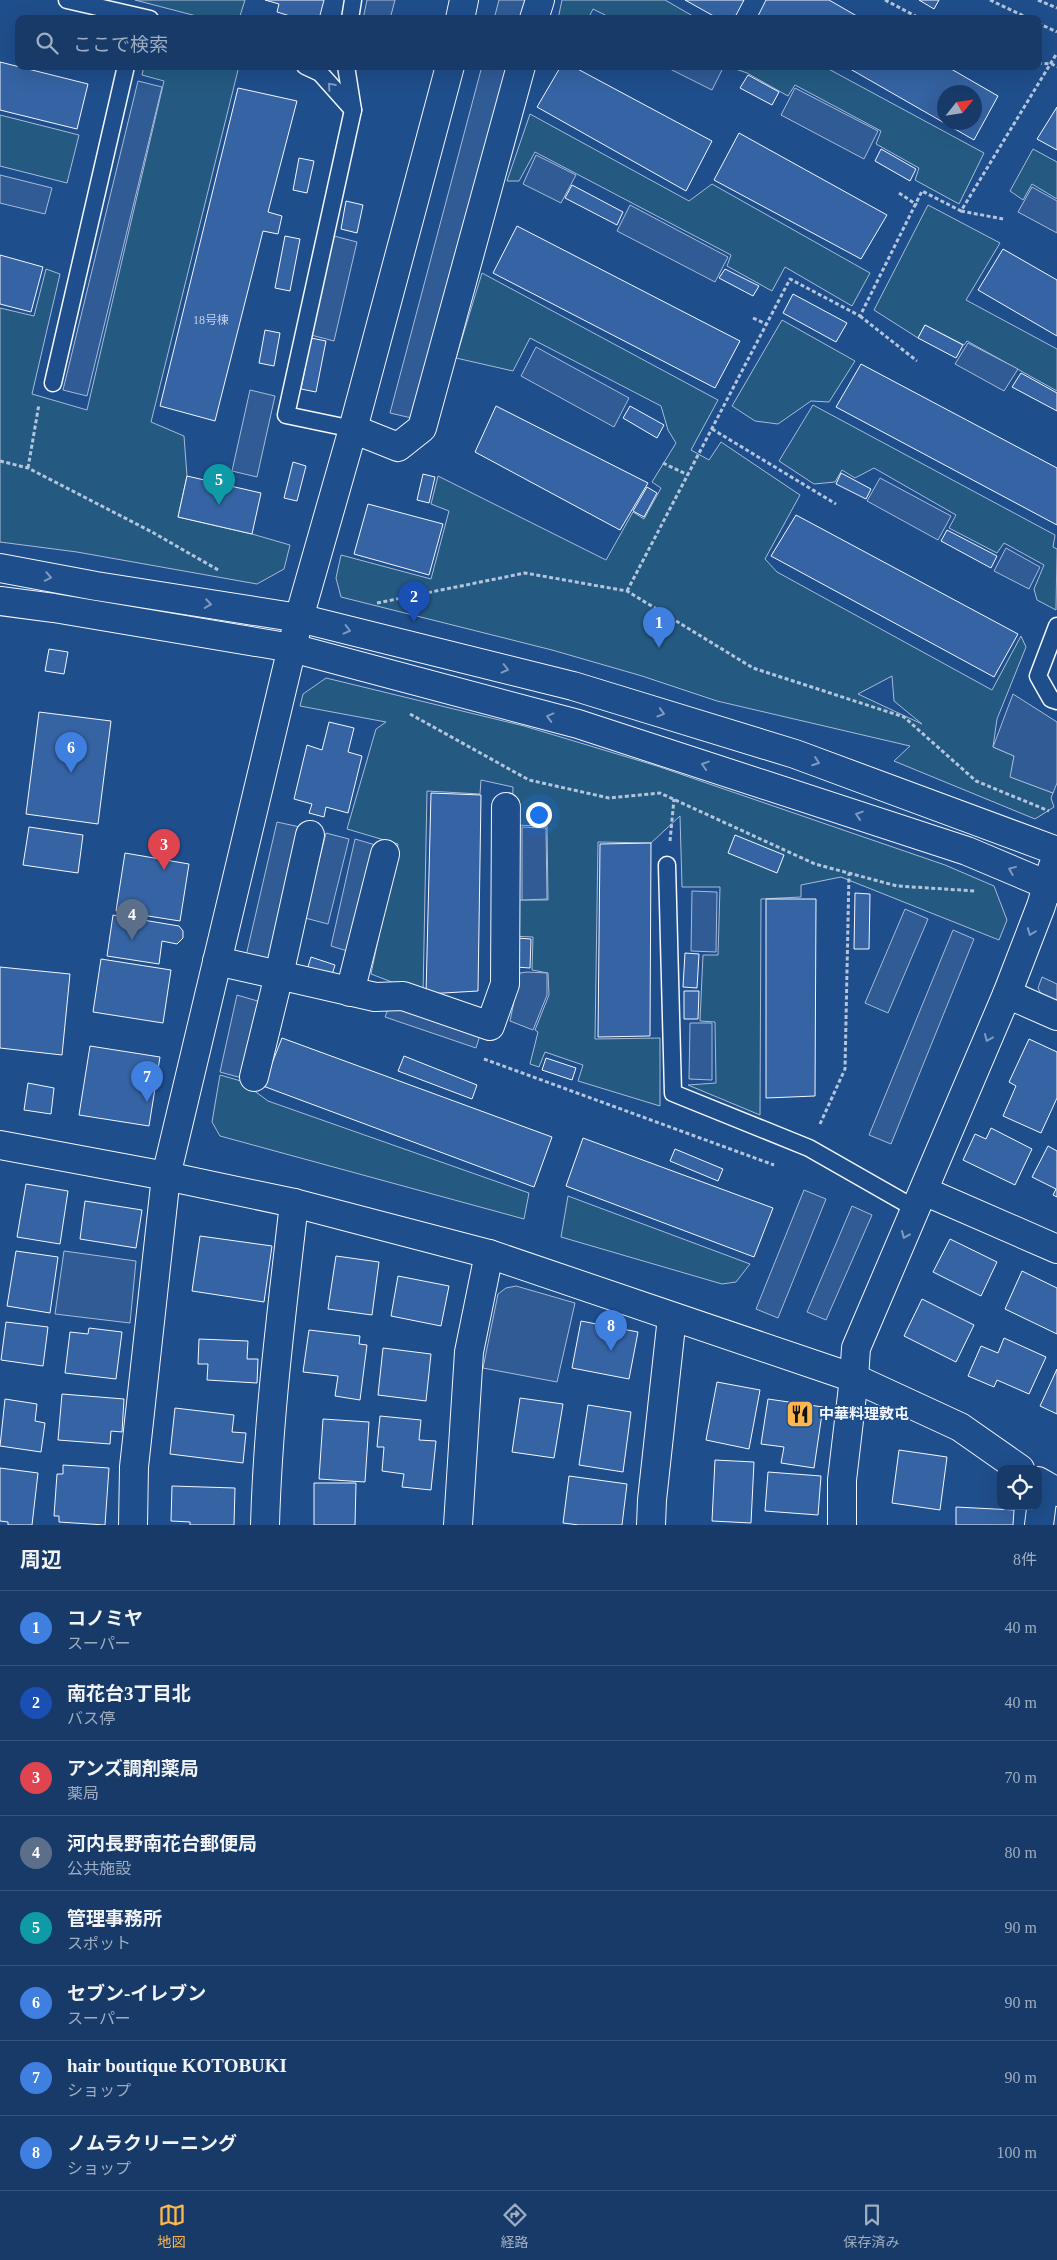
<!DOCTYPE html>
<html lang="ja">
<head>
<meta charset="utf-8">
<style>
	:root { --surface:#173a69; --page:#20416f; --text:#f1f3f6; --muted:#9eadc0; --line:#36547d; --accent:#ffb74d }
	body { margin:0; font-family:"Times New Roman","Noto Sans JP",serif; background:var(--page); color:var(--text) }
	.controls { position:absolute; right:15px; bottom:15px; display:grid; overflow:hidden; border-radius:10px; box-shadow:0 5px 20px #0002 }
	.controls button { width:45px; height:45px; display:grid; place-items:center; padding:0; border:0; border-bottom:1px solid var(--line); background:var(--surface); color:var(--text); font:25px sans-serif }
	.compass { position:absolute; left:937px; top:85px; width:45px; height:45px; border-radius:50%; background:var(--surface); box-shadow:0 5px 20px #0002; rotate:60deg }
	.you { position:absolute; left:538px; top:814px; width:18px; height:18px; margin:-12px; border:4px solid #fff; border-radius:50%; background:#1a73e8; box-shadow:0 0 0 8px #1a73e833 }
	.badge { display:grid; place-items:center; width:32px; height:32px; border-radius:50%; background:var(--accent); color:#fff; font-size:16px; font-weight:700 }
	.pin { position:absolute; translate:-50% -41px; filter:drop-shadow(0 1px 2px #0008) }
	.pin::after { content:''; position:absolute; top:26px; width:18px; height:15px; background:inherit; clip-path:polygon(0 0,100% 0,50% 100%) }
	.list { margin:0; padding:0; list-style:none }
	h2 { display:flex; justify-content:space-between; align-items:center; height:65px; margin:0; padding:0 20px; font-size:21px }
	h2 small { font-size:16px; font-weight:400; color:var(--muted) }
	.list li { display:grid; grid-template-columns:32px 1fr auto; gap:15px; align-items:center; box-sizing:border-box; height:75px; padding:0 20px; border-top:1px solid var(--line) }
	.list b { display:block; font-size:19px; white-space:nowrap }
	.list p { margin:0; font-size:16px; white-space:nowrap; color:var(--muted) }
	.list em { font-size:16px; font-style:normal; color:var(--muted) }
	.icon { flex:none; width:28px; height:28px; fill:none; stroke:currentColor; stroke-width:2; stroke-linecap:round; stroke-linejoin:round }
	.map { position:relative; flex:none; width:1057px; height:1525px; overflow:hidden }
	.search { position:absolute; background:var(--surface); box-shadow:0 5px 20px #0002; left:15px; right:15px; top:15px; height:55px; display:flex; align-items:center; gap:12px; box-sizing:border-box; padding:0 18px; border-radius:10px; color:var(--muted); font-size:19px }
	.sheet { height:665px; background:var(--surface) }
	nav { display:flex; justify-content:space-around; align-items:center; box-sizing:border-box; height:70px; border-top:1px solid var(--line); background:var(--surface); font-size:14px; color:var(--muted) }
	nav a { display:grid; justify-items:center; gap:2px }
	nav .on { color:var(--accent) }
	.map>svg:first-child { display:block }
	.green { fill:#245a82; stroke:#a8bbd7; fill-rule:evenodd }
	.parking { fill:#305b95; stroke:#a8bbd7 }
	.building { fill:#3563a3; stroke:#f2f6ff; fill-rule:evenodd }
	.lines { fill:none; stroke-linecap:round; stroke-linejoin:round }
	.service-casing { stroke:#f2f6ff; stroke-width:19 }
	.minor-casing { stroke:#f2f6ff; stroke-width:30 }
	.tertiary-casing { stroke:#f2f6ff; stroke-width:30 }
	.path { stroke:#b3c4dc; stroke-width:3; stroke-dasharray:4 2.5; stroke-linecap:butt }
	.service { stroke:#1f4e8c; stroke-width:16 }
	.minor { stroke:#1f4e8c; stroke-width:28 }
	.tertiary { stroke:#1f4e8c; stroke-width:28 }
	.oneway { stroke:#7e9ac0 }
	.labels { text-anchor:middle; stroke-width:4; stroke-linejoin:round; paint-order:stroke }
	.number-label { font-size:12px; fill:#c3d1e8 }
	.poi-label { font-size:15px; font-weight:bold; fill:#f2f6ff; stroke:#1f4e8c; text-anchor:start }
</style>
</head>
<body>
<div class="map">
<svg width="1057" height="1525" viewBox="0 0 1057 1525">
	<rect width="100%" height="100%" fill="#1f4e8c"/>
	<g class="green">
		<path d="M135,0H245L239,19H208Z"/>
		<path d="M562,0H665L698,19H613L593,9L588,19H558Z"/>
		<path d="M144,66H239L151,422L184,436L187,476L178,517L252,534L290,545L284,569L257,584L77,552L0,542V308L34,316L46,269L60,274L32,394L87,410L164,81L142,75Z"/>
		<path d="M727,66H823L984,153L959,204L915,180L919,168L876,144L881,131L795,85L788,96L747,73Z"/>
		<path d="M530,114L689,201L712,184L870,273L852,306L785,267L772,291L727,266L731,255L535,152L519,181H507Z"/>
		<path d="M0,115L79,135L67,183L0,166Z"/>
		<path d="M1033,149L1057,162V199L1032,184L1023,200L1010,191Z"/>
		<path d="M928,205L1000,243L966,300L1057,349V391L967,341L964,345L925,325L918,338L874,310Z"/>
		<path d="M482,273L718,400L691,450L709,460L721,442L800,495L765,559L777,572L992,690L1021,636L1026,647L997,719L993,747L1014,756L1011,777L1053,793L1051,798L1054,807L1035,819L894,761L910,746L717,701L642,676L552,650L341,597L336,578L341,555L431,579L449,511L431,504L438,476L606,560L633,512L644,519L661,488L652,482L676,443L668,430L661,406L530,338L513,371L456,358ZM892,676L894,701L922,724L858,694Z"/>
		<path d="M782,320L855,361L829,402L811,401L778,424L755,421L732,406Z"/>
		<path d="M813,405L1055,535L1053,547L1057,549L1056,610L1037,600L1034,589L1044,565L1004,543L997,553L949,528L956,515L874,468L855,478L842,470L835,482L814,484L779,461Z"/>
		<path d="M326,678L524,726L657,766L945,865L994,886L1007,920L999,940L841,877L801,885V897L761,899L760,1115L688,1085L716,1083L715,1022L700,1021L703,955H718L720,887H682L680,816L651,843L598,842L595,1039L660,1038V1106L578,1081L583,1065L545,1052L539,1067L530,1064L538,1032L535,1030L549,995L548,973L532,970L533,937L510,936L511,900H548L547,826L512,825L513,787L481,780L480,794L427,791L423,994L371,974L398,844L347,829L376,729L386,722L300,706L303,694Z"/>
		<path d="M220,1075L241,1081L268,1101L529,1193L524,1219L220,1136L212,1122Z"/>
		<path d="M568,1196L750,1264L736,1282L722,1284L561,1237Z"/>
	</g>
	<g class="parking">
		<path d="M367,0H395L390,19H363Z"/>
		<path d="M499,0H528L523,19H494Z"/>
		<path d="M482,66H510L416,419L390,413Z"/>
		<path d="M664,66H724L712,90Z"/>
		<path d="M138,81L162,87L87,396L63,390Z"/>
		<path d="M795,88L878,131L864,159L781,115Z"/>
		<path d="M536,155L576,175L561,203L523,184Z"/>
		<path d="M0,175L52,188L45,214L0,203Z"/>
		<path d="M1032,187L1057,201V233L1018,212Z"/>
		<path d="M630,205L728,257L715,282L617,231Z"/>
		<path d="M334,236L357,242L334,341L311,335Z"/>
		<path d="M968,343L1018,369L1004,391L955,364Z"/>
		<path d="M536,347L629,398L614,427L521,376Z"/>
		<path d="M250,390L275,396L257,477L232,471Z"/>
		<path d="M880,478L951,516L938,540L867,501Z"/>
		<path d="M1006,548L1040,567L1029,589L994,571Z"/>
		<path d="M1013,694L1057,722V783L1053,793L1010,777L1014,756L993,747Z"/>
		<path d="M277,822L300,827L269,962L246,956Z"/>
		<path d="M522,827L546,828L547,899L522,900Z"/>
		<path d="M326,833L349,839L328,924L305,918Z"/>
		<path d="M355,839L379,846L354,953L331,946Z"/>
		<path d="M692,891L717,892L716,952L691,951Z"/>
		<path d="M905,909L928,919L888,1013L865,1003Z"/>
		<path d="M953,930L974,939L891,1144L869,1135Z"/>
		<path d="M527,972L547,973V995L533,1030L510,1021L520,973Z"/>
		<path d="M1042,977L1057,984V1003L1042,996L1038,988Z"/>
		<path d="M237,995L261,1002L242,1078L220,1072Z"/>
		<path d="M390,1004L480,1035L476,1048L385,1017Z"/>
		<path d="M690,1023H712V1080L689,1079Z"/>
		<path d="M804,1190L826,1199L778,1318L756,1309Z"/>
		<path d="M852,1206L872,1215L826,1320L807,1312Z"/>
		<path d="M64,1251L136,1261L130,1323L55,1314Z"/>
		<path d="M516,1286L575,1303L557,1382L483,1368L498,1294L506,1288Z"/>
	</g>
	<g class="building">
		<path d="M265,0H324L319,19H300L277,12L279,4Z"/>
		<path d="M685,0H744L734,19H719Z"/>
		<path d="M766,0H829L862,19H762L758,16Z"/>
		<path d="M919,0H939L934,9Z"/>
		<path d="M0,62L88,84L77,129L0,110Z"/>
		<path d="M561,66H572L712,141L686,191L537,107Z"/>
		<path d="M845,66H946L998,96L974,140ZM944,92H974V122H944Z"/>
		<path d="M748,75L779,92L772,105L740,88Z"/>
		<path d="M238,88L297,101L268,212L282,216L278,234L263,231L215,421L160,406Z"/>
		<path d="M1057,107V150L1037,139Z"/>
		<path d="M739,133L887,215L861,259L714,180Z"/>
		<path d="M881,149L916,169L910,181L875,161Z"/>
		<path d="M299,158L314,161L307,193L293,190Z"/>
		<path d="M572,185L623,212L617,225L565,198Z"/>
		<path d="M346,201L363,205L357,233L341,229Z"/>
		<path d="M517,226L740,341L715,388L493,273Z"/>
		<path d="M285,236L300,239L290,291L275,288Z"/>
		<path d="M1003,249L1057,280V336L978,290Z"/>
		<path d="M0,255L43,267L31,312L0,304Z"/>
		<path d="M725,269L759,286L753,296L719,278Z"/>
		<path d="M793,294L847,323L836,342L783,313Z"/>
		<path d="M925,325L963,345L956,358L918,338Z"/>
		<path d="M265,330L280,333L274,366L259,363Z"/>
		<path d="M311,338L326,341L316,392L301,389Z"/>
		<path d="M861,364L1057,468V525L836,407Z"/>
		<path d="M1021,373L1057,393V411L1012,387Z"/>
		<path d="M496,406L648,483L620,530L475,452Z"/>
		<path d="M630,406L664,425L657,438L623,418Z"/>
		<path d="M293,462L306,466L297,501L284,498Z"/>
		<path d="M841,473L871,489L866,499L836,484Z"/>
		<path d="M423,474L435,477L429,503L417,500Z"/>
		<path d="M187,476L261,493L252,534L178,517Z"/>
		<path d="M647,487L657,493L644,517L633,511Z"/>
		<path d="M368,504L443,524L429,575L354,554Z"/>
		<path d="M796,515L1018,634L994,677L771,556Z"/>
		<path d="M947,530L997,556L991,568L941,541Z"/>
		<path d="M49,649L68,652L64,674L45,671Z"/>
		<path d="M39,712L111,721L98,824L26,814Z"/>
		<path d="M329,722L354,728L348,752L362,756L348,813L326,807L324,817L309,813L312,804L294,799L307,745L322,750Z"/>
		<path d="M431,793L481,795L478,991L426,994Z"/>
		<path d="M29,827L83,835L78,873L23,865Z"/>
		<path d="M735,835L784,855L777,873L728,853Z"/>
		<path d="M651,843L650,1036L598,1037L600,844Z"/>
		<path d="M125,853L189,864L180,921L116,911Z"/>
		<path d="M855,893L870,894L869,949H854Z"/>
		<path d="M766,899H816L815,1096L766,1098Z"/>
		<path d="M113,915L179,926L183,931V938L177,944L162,941L159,964L107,956Z"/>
		<path d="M517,938L531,939L530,968L516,967Z"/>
		<path d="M685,953L699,954L697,988L683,987Z"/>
		<path d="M311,957L335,965L331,978L307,970Z"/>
		<path d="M101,959L171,970L163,1023L93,1012Z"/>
		<path d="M0,967L70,974L62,1055L0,1048Z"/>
		<path d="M684,991H699L698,1019H684Z"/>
		<path d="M282,1038L552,1137L534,1187L263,1086Z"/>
		<path d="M1029,1039L1057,1052V1098L1041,1133L1003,1116L1016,1086L1009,1082Z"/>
		<path d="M90,1046L160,1057L149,1126L79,1115Z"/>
		<path d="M404,1056L477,1085L472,1099L398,1071Z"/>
		<path d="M546,1058L576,1068L572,1080L542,1070Z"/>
		<path d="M28,1083L54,1088L51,1114L24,1110Z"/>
		<path d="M991,1128L1032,1149L1015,1185L963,1160L975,1134L986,1139Z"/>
		<path d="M583,1138L773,1208L754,1257L566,1186Z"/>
		<path d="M1048,1146L1057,1151V1197L1053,1195L1056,1189L1032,1177Z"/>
		<path d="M675,1149L723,1169L718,1181L670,1161Z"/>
		<path d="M26,1184L68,1191L60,1244L17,1237Z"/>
		<path d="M85,1201L142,1210L136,1248L80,1239Z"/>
		<path d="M200,1236L272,1246L264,1302L192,1291Z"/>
		<path d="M950,1239L997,1262L981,1296L933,1272Z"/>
		<path d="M16,1251L58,1257L50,1313L7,1306Z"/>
		<path d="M336,1256L379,1262L372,1315L328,1309Z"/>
		<path d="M1022,1271L1057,1288V1334L1005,1309Z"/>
		<path d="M398,1276L449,1286L441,1326L391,1316Z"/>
		<path d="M922,1299L974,1325L956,1362L904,1336Z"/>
		<path d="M581,1321L638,1332L629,1379L572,1368Z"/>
		<path d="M6,1322L48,1327L43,1366L1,1360Z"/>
		<path d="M89,1328L122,1332L116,1379L65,1373L70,1332L88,1334Z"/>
		<path d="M309,1330L360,1336L359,1344L367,1345L360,1400L335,1396L338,1376L303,1372Z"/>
		<path d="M1004,1338L1046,1357L1029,1394L997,1380L994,1387L968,1376L981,1346L998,1353Z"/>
		<path d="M199,1339L248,1341L247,1359H258L257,1383L207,1380L208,1364H198Z"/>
		<path d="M383,1348L431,1354L426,1401L378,1395Z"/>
		<path d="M1057,1369V1414L1040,1406Z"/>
		<path d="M717,1382L760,1390L749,1449L706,1440Z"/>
		<path d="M62,1394L124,1399L122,1432L111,1431L110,1444L58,1440Z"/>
		<path d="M520,1398L563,1404L554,1458L512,1452Z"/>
		<path d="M5,1399L37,1404L35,1421L45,1423L41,1452L0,1446Z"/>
		<path d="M768,1399L823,1407L814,1468L781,1463L784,1447L761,1444Z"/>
		<path d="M588,1405L631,1412L623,1472L579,1465Z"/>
		<path d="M175,1408L234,1415L232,1432L246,1433L243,1463L170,1454Z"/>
		<path d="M380,1416L421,1420L419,1440L436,1441L431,1490L402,1487L404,1474L382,1471L384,1447H377Z"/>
		<path d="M323,1419L369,1422L365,1482L319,1479Z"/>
		<path d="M899,1450L947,1457L940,1510L892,1503Z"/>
		<path d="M715,1460L754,1462L751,1523L712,1521Z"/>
		<path d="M63,1465L109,1468L105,1525L59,1522V1516H54L57,1474H63Z"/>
		<path d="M0,1468L38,1473L32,1525H8V1522L0,1521Z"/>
		<path d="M768,1472L821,1476L818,1515L765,1511Z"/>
		<path d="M569,1476L627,1484L622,1525H579L563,1523Z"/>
		<path d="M314,1483H356L355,1525H314Z"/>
		<path d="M172,1486L235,1488L234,1525H190V1522L171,1521Z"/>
		<path d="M956,1507L1014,1510L1013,1525H956Z"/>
	</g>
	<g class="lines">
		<g class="service-casing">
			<g id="service">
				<path d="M67,0L150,19"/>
				<path d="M350,19L353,0"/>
				<path d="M305,66L320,73L353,110"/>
				<path d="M346,66L353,110L286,415L353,429"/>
				<path d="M53,383L126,66"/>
				<path d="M1057,626L1038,676L1051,699L1057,701"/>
				<path d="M667,865L673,1093L809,1148L916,1209"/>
			</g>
		</g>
		<g class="minor-casing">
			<g id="minor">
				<path d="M534,19L540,0"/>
				<path d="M353,429L398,447L422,428L521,66"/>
				<path d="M217,961L375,997L403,996L490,1026L505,984L506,807"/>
				<path d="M350,992L385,854"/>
				<path d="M1007,994L1057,1016"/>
				<path d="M254,1077L279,975L310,835"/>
				<path d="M924,1191L1057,1249"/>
				<path d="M265,1525C268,1417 282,1310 294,1203"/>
				<path d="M458,1525L469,1352L489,1254"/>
				<path d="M651,1525L652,1500L672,1317"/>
				<path d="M842,1525V1480L854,1378"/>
				<path d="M1039,1525L1044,1485"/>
			</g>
		</g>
		<g class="tertiary-casing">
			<g id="tertiary">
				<path d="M460,19L464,0"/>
				<path d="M0,568L96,586L299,618L573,686L795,754L1057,851"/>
				<path d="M0,601L54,608L292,648L578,724L967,851L1057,889"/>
				<path d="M0,1145L166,1176L294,1203L489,1254L854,1378L960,1427L1020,1469"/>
				<path d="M854,1378L856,1348L1007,994L1041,906L1053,866"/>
				<path d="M1038,1481L1057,1492"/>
				<path d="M133,1525L134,1467L166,1176L299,618L353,429L450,66"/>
			</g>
		</g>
		<g class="path">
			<path d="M885,0L921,19"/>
			<path d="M990,0L1030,19"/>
			<path d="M1038,0L1057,8"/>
			<path d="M1038,23L1057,32"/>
			<path d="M1038,63L1052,64L1057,67"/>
			<path d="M899,193L917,205"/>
			<path d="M961,211L1003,219"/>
			<path d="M860,316L917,361"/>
			<path d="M753,318L766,324"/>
			<path d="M712,429L836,504"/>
			<path d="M0,461L28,468L152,532L220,571"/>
			<path d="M663,463L688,475"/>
			<path d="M28,468L39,404"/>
			<path d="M627,591L790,279L860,316L922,191L961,211L1057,53"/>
			<path d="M377,603L525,573L627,591L753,668L904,717L976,781L1049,811"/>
			<path d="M410,714L529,780L609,798L660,793L815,864L897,886L976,891"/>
			<path d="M670,841L674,799"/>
			<path d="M484,1059L774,1165"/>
			<path d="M820,1124L845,1069L849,873"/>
		</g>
		<use href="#service" class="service"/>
		<use href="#minor" class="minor"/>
		<use href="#tertiary" class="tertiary"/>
	</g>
	<defs><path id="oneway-chevron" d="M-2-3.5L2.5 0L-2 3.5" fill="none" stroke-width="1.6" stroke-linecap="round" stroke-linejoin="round" transform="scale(1.25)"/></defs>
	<g class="oneway">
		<use href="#oneway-chevron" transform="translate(331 86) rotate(-132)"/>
		<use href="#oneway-chevron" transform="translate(48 577) rotate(11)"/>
		<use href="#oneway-chevron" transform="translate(208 604) rotate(9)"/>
		<use href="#oneway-chevron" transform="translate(347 630) rotate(14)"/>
		<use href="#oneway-chevron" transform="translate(505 669) rotate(14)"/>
		<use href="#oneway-chevron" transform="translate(661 713) rotate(17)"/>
		<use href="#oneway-chevron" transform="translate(550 717) rotate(-165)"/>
		<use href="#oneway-chevron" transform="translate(816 762) rotate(20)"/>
		<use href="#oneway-chevron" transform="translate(705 765) rotate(-162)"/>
		<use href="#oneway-chevron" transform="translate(859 815) rotate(-162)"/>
		<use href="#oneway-chevron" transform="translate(1012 870) rotate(-158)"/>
		<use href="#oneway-chevron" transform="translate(1031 932) rotate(111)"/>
		<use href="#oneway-chevron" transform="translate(988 1038) rotate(113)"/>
		<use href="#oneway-chevron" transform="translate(905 1235) rotate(113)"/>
	</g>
	<defs>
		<g id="restaurant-square" transform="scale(1.4375)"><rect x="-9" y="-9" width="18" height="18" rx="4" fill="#ffb74d" stroke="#1f4e8c"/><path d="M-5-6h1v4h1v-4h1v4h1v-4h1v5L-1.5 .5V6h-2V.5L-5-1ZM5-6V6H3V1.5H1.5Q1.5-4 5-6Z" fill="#111"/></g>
	</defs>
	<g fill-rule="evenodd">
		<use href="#restaurant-square" x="800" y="1414"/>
	</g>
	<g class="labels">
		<g class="number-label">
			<text x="211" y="324">18号棟</text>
		</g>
		<g class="poi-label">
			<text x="819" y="1419">中華料理敦屯</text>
		</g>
	</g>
</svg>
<div class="controls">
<button><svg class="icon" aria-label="locate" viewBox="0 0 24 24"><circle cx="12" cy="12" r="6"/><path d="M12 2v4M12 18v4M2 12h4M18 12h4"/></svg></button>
</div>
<svg class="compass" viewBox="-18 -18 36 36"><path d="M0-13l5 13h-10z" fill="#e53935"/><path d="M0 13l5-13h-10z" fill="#9eadc0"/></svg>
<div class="you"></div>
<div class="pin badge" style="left:659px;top:648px;background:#3f7fe0">1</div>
<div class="pin badge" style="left:414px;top:622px;background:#1a4fb4">2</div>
<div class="pin badge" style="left:164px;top:870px;background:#e0444e">3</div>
<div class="pin badge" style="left:132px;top:940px;background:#5c6f8a">4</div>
<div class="pin badge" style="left:219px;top:505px;background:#0f9aa8">5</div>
<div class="pin badge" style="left:71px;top:773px;background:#3f7fe0">6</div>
<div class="pin badge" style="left:147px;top:1102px;background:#3f7fe0">7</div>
<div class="pin badge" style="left:611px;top:1351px;background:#3f7fe0">8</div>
<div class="search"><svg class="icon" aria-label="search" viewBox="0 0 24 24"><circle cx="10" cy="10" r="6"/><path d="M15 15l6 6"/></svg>ここで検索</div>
</div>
<section class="sheet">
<h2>周辺<small>8件</small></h2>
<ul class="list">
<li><span class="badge" style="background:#3f7fe0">1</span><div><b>コノミヤ</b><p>スーパー</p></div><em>40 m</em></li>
<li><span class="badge" style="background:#1a4fb4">2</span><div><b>南花台3丁目北</b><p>バス停</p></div><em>40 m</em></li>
<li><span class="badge" style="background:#e0444e">3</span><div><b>アンズ調剤薬局</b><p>薬局</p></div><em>70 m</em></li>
<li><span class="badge" style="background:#5c6f8a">4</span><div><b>河内長野南花台郵便局</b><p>公共施設</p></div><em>80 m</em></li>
<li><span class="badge" style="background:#0f9aa8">5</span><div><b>管理事務所</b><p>スポット</p></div><em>90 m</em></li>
<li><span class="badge" style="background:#3f7fe0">6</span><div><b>セブン-イレブン</b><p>スーパー</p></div><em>90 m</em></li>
<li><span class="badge" style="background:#3f7fe0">7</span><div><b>hair boutique KOTOBUKI</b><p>ショップ</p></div><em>90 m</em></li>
<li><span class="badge" style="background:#3f7fe0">8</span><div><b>ノムラクリーニング</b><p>ショップ</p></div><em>100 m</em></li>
</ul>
</section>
<nav>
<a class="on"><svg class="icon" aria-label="map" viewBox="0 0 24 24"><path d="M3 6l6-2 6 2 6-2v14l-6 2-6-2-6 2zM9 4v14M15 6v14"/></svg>地図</a>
<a><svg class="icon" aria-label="directions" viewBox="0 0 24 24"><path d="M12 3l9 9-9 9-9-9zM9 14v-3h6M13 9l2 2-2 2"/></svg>経路</a>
<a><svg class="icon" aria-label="saved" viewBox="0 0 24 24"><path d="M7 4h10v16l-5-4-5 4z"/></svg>保存済み</a>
</nav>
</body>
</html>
